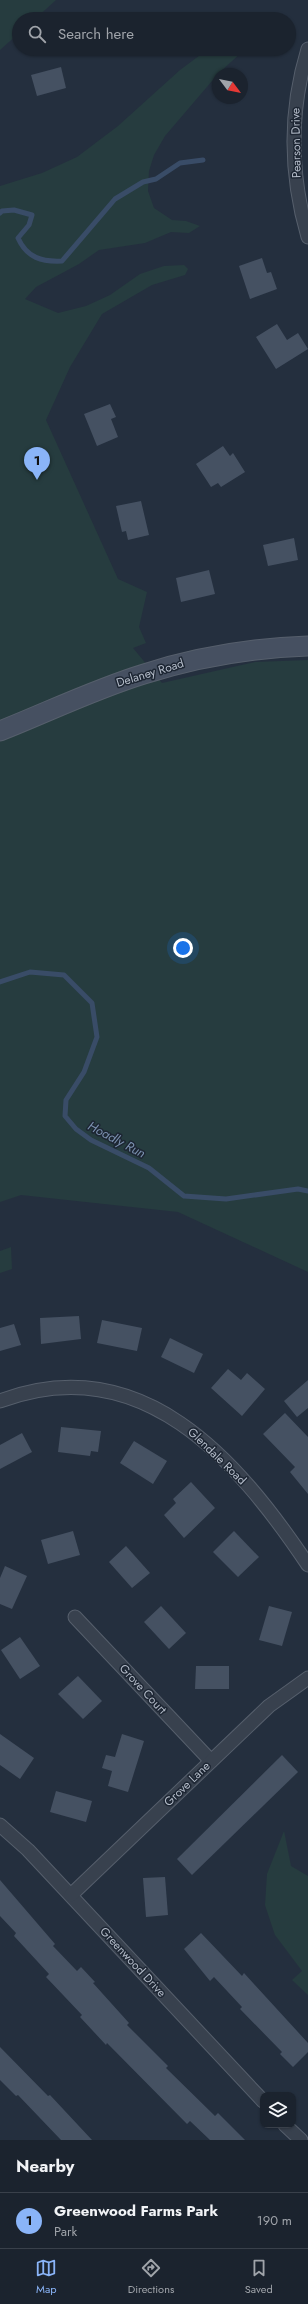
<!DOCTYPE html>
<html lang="en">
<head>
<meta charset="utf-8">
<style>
	:root { --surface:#1b232e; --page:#282f3a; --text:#f1f3f6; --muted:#a0a4aa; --line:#39404a; --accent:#8ab4f8 }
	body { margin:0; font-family:Jost,sans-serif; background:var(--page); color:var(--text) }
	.controls { position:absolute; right:12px; bottom:12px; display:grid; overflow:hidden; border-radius:8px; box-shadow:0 1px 3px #0004 }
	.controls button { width:36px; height:36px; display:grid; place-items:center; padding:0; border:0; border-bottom:1px solid var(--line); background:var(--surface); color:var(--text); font:20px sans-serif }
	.compass { position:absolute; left:212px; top:68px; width:36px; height:36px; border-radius:50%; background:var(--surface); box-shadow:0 1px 3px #0004; rotate:122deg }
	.you { position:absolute; left:183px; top:948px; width:14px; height:14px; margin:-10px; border:3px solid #fff; border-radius:50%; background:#1a73e8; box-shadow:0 0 0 6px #1a73e833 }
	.badge { display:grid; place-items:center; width:26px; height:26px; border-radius:50%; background:var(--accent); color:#111; font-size:13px; font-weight:700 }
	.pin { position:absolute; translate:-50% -33px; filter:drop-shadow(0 1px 2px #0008) }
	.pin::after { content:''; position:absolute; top:21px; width:14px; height:12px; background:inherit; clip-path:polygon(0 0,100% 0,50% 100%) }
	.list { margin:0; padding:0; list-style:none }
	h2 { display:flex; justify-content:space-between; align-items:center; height:52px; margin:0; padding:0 16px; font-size:17px }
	h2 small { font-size:13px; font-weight:400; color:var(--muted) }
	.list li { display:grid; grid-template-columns:26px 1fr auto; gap:12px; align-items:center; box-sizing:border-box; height:56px; padding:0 16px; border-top:1px solid var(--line) }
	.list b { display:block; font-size:15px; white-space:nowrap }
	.list p { margin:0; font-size:13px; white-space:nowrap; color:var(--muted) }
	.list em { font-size:13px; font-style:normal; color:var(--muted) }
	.icon { flex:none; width:22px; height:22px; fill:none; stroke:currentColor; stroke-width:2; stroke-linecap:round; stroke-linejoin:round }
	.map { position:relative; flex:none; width:308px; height:2140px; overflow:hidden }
	.search { position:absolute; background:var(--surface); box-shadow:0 1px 3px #0004; left:12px; right:12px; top:12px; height:44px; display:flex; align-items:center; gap:10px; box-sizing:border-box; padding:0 14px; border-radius:22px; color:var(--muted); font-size:15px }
	.sheet { height:108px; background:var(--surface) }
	nav { display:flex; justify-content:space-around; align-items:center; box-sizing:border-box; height:56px; border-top:1px solid var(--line); background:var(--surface); font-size:11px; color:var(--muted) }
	nav a { display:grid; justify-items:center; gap:2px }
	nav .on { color:var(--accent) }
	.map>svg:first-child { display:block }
	.green { fill:#263c3f }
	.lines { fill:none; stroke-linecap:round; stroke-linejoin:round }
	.stream { stroke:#394c67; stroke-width:5 }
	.building { fill:#455162 }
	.street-casing { stroke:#565f6c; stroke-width:15 }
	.secondary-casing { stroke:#565f6c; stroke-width:21 }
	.street { stroke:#38414e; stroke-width:13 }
	.secondary { stroke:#465061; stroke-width:19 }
	.labels { text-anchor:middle; stroke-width:3; stroke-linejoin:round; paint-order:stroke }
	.street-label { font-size:12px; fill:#b4bcc9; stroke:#1d2633 }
	.water-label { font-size:13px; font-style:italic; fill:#7c92b1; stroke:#1d2633 }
</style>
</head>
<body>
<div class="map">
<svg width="308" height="2140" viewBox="0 0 308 2140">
	<rect width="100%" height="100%" fill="#242f3e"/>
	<g class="green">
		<path d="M0,0H56L35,19H19V33L0,50Z"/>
		<path d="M245,49L218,74L165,136L154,155L149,171L148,191L154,208L172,220L186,221L200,226L189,233L171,232L145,243L99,250L79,264L36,287L25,299L58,313L86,306L110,295L140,274L164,266L184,265L188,269L185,275L152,285L102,314L70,367L46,420L118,579L147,592L139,627L146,643L133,648L162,683L255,662L308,660V1272L178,1212L21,1195L0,1202V186L42,173L77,157L118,126L180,70L207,50Z"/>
		<path d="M11,1247L12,1269L0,1273V1251Z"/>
		<path d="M284,1831L291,1866L308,1876V1995L292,1980L302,1971L275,1935L265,1905L267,1874Z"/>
	</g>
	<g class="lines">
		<g class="stream">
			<path d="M0,213L2,211L14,210L32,215L29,225L18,238C27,258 42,262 62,261L115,199L143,182L156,179L180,163L203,160"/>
			<path d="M0,982L30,972L64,975L92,1003L97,1037L84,1072L66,1100L65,1116L76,1129L91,1140L149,1168L184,1196L226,1199L298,1189L308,1191"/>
		</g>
	</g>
	<g class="building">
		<path d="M61,67L66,88L37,96L31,75Z"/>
		<path d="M262,258L267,273L271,272L277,289L250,299L239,266Z"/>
		<path d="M277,324L287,340L298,333L308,349L276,369L256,337Z"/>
		<path d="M110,404L116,417L111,419L118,437L97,446L84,414Z"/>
		<path d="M223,446L230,456L233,453L245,472L221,487L218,483L211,487L196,464Z"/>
		<path d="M141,501L149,535L128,540L126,531L122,532L116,506Z"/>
		<path d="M294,538L298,560L268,566L263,545Z"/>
		<path d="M209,570L215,594L181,602L176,578Z"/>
		<path d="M79,1316L81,1339L41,1344L40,1318Z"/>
		<path d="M102,1320L142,1328L137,1351L97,1343Z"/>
		<path d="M14,1324L21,1345L0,1351V1328Z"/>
		<path d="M170,1338L203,1354L194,1373L161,1357Z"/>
		<path d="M228,1369L241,1380L247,1373L265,1389L242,1416L211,1388Z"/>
		<path d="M308,1380V1408L297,1417L284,1401Z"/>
		<path d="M285,1413L308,1437V1494L290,1472L295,1467L263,1434Z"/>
		<path d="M61,1427L101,1431L98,1452L91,1451L90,1456L58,1452Z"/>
		<path d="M22,1433L32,1452L0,1469V1445Z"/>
		<path d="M134,1441L167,1461L153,1484L120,1463Z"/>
		<path d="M191,1482L215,1508L184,1538L164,1515L176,1503L173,1499Z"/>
		<path d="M73,1531L80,1555L48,1564L41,1540Z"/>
		<path d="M234,1531L259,1557L238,1577L213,1552Z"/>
		<path d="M126,1546L150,1573L132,1588L109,1562Z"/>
		<path d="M5,1566L27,1576L12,1609L0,1604V1578Z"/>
		<path d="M161,1606L186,1633L169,1649L144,1622Z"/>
		<path d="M269,1606L292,1612L282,1646L259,1640Z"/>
		<path d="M20,1637L40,1666L20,1679L1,1650Z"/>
		<path d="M196,1666H229V1689H195Z"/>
		<path d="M78,1676L102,1701L83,1719L58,1694Z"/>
		<path d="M0,1734L34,1758L20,1779L0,1765Z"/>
		<path d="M122,1734L144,1741L128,1792L108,1786L112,1771L102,1768L106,1755L115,1757Z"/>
		<path d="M282,1755L298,1772L192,1875L177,1859Z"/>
		<path d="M56,1791L92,1801L86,1822L50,1812Z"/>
		<path d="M165,1877L168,1915L146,1917L143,1878Z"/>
		<path d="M0,1880L55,1944L53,1946L77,1971L81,1967L95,1982L93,1983L129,2023L127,2025L168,2066L166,2068L215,2116L218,2113L245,2140H210L190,2121L187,2124L107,2043L106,2045L80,2017L82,2015L46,1977L49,1974L14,1936L16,1933L0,1916Z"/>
		<path d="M201,1933L242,1976L244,1973L308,2043V2052L293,2067L280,2054L282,2052L240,2009L242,2007L214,1977L210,1981L184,1949Z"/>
		<path d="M0,2047L48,2096L50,2095L92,2140H61L18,2095L16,2096L0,2080Z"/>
	</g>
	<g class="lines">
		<g class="street-casing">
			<g id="street">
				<path d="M308,49C289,111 290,175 308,237"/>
				<path d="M0,1401C141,1348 237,1459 308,1565"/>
				<path d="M75,1617L211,1761"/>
				<path d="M0,1825L28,1850L263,2101"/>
				<path d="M71,1895L269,1706L308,1678"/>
				<path d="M285,2125L301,2140"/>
			</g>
		</g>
		<g class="secondary-casing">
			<path id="secondary" d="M0,731C48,712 95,689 144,674C197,657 252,648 308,646"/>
		</g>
		<use href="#street" class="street"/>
		<use href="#secondary" class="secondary"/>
	</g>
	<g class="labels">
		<g class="street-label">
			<text transform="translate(296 143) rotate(-91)" y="4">Pearson Drive</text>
			<text transform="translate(150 673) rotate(-17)" y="4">Delaney Road</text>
			<text transform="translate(217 1456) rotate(44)" y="4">Glendale Road</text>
			<text transform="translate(143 1689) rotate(47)" y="4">Grove Court</text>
			<text transform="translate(187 1784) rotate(-44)" y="4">Grove Lane</text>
			<text transform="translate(133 1962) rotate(47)" y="4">Greenwood Drive</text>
		</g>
		<g class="water-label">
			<text transform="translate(117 1139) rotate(28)" y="5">Hoadly Run</text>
		</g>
	</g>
</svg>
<div class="controls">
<button><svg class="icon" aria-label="layers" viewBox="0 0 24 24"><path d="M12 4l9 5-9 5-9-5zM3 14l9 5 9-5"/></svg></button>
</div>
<svg class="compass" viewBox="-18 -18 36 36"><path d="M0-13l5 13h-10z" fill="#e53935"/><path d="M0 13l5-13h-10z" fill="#a0a4aa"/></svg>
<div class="you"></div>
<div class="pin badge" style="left:37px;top:480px">1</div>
<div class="search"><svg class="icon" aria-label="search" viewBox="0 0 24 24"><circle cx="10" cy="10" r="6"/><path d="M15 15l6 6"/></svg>Search here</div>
</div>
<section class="sheet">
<h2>Nearby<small></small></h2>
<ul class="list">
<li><span class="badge">1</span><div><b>Greenwood Farms Park</b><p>Park</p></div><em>190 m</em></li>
</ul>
</section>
<nav>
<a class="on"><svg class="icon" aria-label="map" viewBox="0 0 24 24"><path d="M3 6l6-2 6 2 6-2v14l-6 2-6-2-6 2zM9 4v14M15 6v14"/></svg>Map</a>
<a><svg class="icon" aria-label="directions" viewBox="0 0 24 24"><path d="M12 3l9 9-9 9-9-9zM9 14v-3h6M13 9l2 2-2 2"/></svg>Directions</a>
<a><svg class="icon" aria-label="saved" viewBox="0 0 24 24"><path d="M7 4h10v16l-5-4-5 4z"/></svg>Saved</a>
</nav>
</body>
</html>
